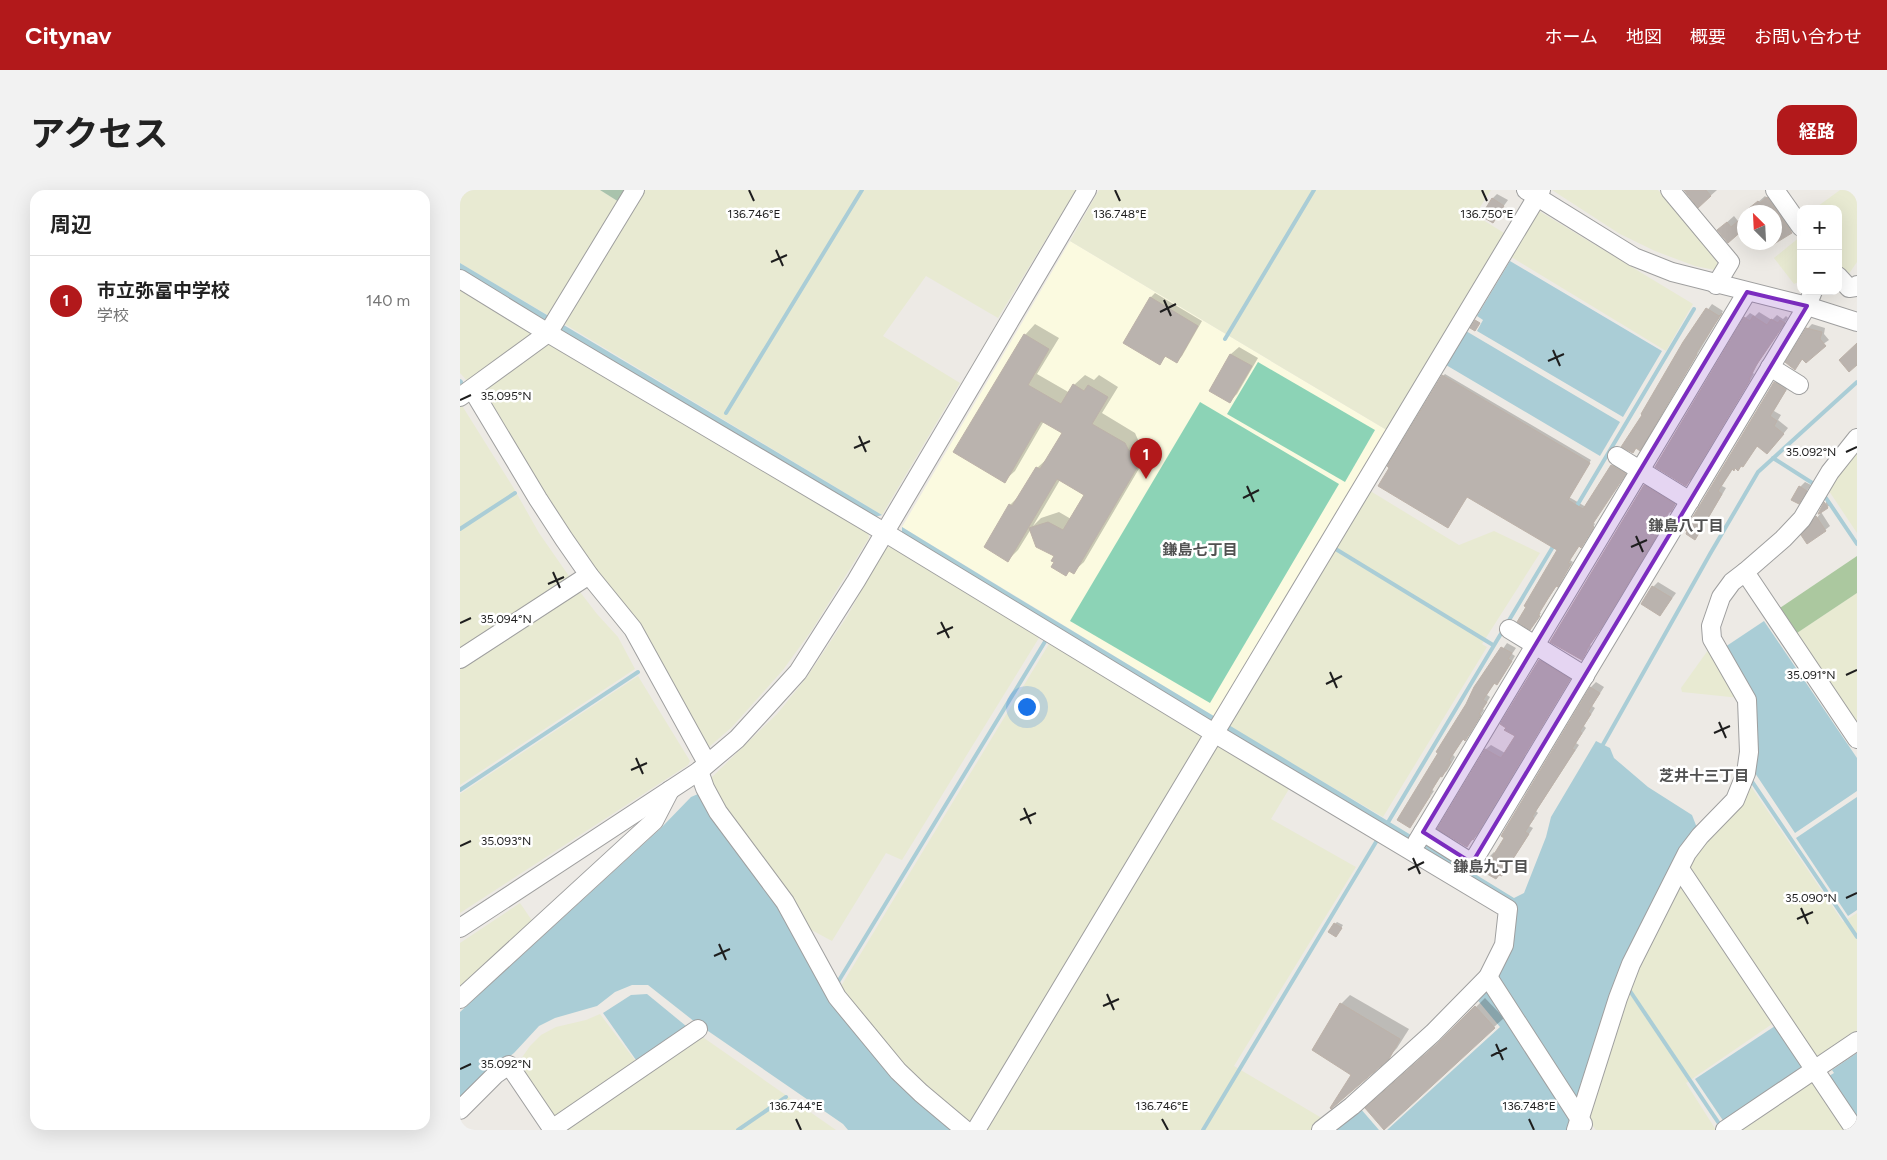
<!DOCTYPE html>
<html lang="ja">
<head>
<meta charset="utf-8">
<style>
	:root { --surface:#fff; --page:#f2f2f2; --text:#222; --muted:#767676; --line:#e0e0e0; --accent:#b2191b }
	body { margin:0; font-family:Figtree,"Noto Sans JP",sans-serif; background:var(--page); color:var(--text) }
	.controls { position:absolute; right:15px; top:15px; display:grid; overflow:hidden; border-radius:10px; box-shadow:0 5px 20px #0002 }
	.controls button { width:45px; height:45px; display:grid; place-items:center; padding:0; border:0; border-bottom:1px solid var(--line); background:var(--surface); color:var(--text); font:25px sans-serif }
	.compass { position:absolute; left:1277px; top:15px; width:45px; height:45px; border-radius:50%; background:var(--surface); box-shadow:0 5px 20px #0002; rotate:336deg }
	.you { position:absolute; left:566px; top:516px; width:18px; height:18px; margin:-12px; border:4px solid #fff; border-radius:50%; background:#1a73e8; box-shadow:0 0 0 8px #1a73e833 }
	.badge { display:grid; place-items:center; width:32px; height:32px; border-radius:50%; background:var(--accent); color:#fff; font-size:16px; font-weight:700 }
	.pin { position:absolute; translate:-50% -41px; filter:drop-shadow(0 1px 2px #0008) }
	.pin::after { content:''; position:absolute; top:26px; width:18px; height:15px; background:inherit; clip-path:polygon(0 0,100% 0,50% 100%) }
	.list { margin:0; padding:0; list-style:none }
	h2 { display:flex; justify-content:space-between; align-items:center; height:65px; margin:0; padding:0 20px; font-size:21px }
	h2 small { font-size:16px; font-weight:400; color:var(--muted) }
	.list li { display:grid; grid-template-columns:32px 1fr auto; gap:15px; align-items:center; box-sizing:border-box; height:90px; padding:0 20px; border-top:1px solid var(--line) }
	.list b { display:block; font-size:19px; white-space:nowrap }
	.list p { margin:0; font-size:16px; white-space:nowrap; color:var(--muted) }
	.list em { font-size:16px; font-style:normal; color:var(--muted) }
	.map { position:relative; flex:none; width:1397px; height:940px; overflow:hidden; border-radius:15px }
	header { display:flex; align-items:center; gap:30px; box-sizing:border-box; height:70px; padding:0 25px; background:var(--accent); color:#fff }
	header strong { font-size:24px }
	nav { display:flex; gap:28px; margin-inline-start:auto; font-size:18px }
	.intro { display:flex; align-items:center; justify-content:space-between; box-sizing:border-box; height:120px; padding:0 30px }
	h1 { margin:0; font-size:35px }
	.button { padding:12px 22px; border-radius:15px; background:var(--accent); color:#fff; font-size:18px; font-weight:700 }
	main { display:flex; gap:30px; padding:0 30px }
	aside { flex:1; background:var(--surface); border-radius:15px; box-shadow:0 5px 20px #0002 }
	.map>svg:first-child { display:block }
	.education { fill:#fbfae0 }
	.farmland { fill:#e8ead2 }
	.forest { fill:#abc89f }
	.cemetery { fill:#a9c3ac }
	.pitch { fill:#8cd3b6 }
	.water { fill:#aacdd6 }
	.shadow { fill:#0003; fill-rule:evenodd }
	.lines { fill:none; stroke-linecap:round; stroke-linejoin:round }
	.stream { stroke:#aacdd6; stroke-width:4 }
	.building { fill:#bab3ae; stroke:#bdb2a9 }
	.minor-casing { stroke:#9f9f9f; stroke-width:20 }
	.minor { stroke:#fff; stroke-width:18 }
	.marked { fill:#7b2cbf; fill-opacity:0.2; stroke:#7b2cbf; stroke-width:4; stroke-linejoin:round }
	.ticks { fill:none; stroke:#1e1e1e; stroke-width:2 }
	.labels { text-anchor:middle; stroke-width:5; stroke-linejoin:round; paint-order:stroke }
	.neighbourhood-label { font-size:15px; font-weight:bold; fill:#515151; stroke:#fff }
	.ticks-label { font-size:12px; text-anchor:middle; fill:#1e1e1e; stroke:#fff; stroke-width:5; stroke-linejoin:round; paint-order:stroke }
</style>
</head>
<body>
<header>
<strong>Citynav</strong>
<nav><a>ホーム</a><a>地図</a><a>概要</a><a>お問い合わせ</a></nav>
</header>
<div class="intro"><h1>アクセス</h1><a class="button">経路</a></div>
<main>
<aside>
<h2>周辺<small></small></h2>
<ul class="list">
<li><span class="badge">1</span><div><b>市立弥冨中学校</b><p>学校</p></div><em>140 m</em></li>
</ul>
</aside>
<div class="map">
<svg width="1397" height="940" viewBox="0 0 1397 940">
	<rect width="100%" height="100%" fill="#edeae5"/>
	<path class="education" d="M610,51L930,242L758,529L442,337Z"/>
	<g class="farmland">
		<path d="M0,0H140L159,12L91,127L0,73Z"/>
		<path d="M182,0H616L538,128L466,86L423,146L500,193L422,325L103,133Z"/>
		<path d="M639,0H1031L1015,25L1049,46L930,242L610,51Z"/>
		<path d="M1092,0H1198L1224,27L1254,66L1258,75L1255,80L1235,76L1195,61L1160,44Z"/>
		<path d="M1380,0H1397V72L1388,85L1378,73V19H1354Z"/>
		<path d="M1079,21L1233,114L1206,161L1048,65Z"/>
		<path d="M1341,46V91L1334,94L1314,68Z"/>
		<path d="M0,94L77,141L9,193L0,183Z"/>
		<path d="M90,151L407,338L409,348L352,440L323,480L272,537L249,557L242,555L18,203Z"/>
		<path d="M0,214H1L53,297L79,343L111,389L0,462Z"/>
		<path d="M1397,255V343L1367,298Z"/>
		<path d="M907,299L999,355L1034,341L1080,363L1022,454L1027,457L923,627L765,534Z"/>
		<path d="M437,356L582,443L442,670L426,663L372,751L344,736L262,619L249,592L251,588L317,524L347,487L388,425L424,358Z"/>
		<path d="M117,398L137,424L158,447L175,479L0,595V476Z"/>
		<path d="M1397,403V534L1334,445Z"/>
		<path d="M592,449L832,594L811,629L896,677L774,876L865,930L852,940H512L465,901L378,801Z"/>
		<path d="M1251,456L1280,508L1222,502L1221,498Z"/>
		<path d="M178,486L230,571L228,575L0,723V604Z"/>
		<path d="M1288,592L1383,732L1397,723V845L1360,870L1353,868L1226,679Z"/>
		<path d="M1220,690L1315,832L1226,893L1256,940H1136L1126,927L1160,808Z"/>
		<path d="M60,713L75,735L0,804V753Z"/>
		<path d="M140,824L177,873L98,928L91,927L56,876L70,856L81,845L96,837L126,830Z"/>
		<path d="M239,846L244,848L376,940H103Z"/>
		<path d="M1352,892L1384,940H1280Z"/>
	</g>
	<path class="forest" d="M1397,366V403L1334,445L1317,420Z"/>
	<path class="cemetery" d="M140,0H167L159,12Z"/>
	<g class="pitch">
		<path d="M798,172L915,240L885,292L767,224Z"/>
		<path d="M740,212L879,294L750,513L610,431Z"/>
	</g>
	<g class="water">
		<path d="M1050,71L1202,161L1163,227L1017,141L1023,130L1017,126Z"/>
		<path d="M0,73L422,325L412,328L0,79Z"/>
		<path d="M1006,141L1160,232L1140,266L986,175Z"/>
		<path d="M442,337C645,462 851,583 1054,708L1064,703L1086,647L1091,627L1136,551L1150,558L1154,568L1188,597L1232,625L1239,643L1226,657L1108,940H927L1040,837L1015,807L1053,715L442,345Z"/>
		<path d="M1304,431L1397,568V601L1335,643L1295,583L1293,508L1290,498L1265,457Z"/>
		<path d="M238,604L262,642L303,695L332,741L492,940H388L383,934L235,832L188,795H172L155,802L137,816L95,828L79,836L54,863L34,879L0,914V822L201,638L231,607Z"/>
		<path d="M1397,607V720L1388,726L1336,648Z"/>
		<path d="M187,804L226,836L176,870L143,823L171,805Z"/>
		<path d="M1315,836L1342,875L1341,881L1264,932L1235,889Z"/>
		<path d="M1397,863V928L1369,886L1374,883L1372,880Z"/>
		<path d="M900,918L919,940H870Z"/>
	</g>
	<g class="shadow">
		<path d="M1225,0H1257L1239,16Z"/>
		<path d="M1314,2L1337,35L1331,42L1314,52V22H1289L1288,21L1305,6L1307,8Z"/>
		<path d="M1037,4L1048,10L1033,31L1032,9Z"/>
		<path d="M1274,26L1278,31L1284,26V38L1268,51L1265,34Z"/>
		<path d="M1303,52H1314L1306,57Z"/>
		<path d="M695,103L742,131L722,166L717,171L706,166L700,173L690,108Z"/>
		<path d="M1252,114L1263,121L1184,254L1179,259L1177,257L1173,262L1184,225L1224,152Z"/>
		<path d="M1299,122L1312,130L1317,125L1323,129L1326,126L1328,128L1299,171L1293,183L1294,184L1231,290L1226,295L1196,276L1285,128L1290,123L1295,126Z"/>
		<path d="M575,134L599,148L577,184L610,203L614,195L625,185L634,190L639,185L658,197L642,223L675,243L679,252L683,250L687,265L624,372L613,382L610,380L606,384L595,372V366L571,339L558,360L548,370L550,315L560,305L577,278L588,268L603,242L584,231L555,281L544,291L565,145ZM600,290L625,305L611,329L599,322L581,328L573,336Z"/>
		<path d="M1352,134L1365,138L1364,144L1369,150L1343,168L1335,179L1347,139Z"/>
		<path d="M779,157L798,168L777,204L770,211L750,200L771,164Z"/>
		<path d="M985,184L1131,270L1109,307L1126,317L1154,273L1167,281L1133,332L1135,334L1123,354L1119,355L1110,370L1113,372L1079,422L1081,423L1072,436L1099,360L1007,306L988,336L983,186Z"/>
		<path d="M1320,188L1330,194L1314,221L1321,225L1318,230L1328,238L1312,258L1298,255L1287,270L1278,279L1276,277L1273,279L1262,296L1266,298L1240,343L1235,348L1227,343L1315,193Z"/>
		<path d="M1189,291L1219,309L1199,339L1201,340L1142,438L1130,455L1131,456L1126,463L1122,468L1185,296Z"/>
		<path d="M1345,292L1351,295L1339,312L1340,297Z"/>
		<path d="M1367,311L1370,315L1361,322L1370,336L1365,340L1343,345L1360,324L1359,323Z"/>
		<path d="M1198,392L1216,403L1200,425L1193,397Z"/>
		<path d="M1047,453L1056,458L1052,464L1055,466L1041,489L1036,494L1035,493L1027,505L1030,507L1023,519L1024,520L1010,544L1005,549L1004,548L993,565L995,567L987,581L982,585L972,600L974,601L950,636L980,563L1016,498Z"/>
		<path d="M1085,466L1114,484L1018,644L1007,656L979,638L1026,559L1031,555L1045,563L1056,546L1080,471Z"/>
		<path d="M1136,492L1144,497L1132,516L1135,518L1124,536L1126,538L1116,553L1119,555L1076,621L1078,623L1069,636L1073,638L1046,680L1041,685L1022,679L1029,667L1034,662L1036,664L1046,648L1042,646L1131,497Z"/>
		<path d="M877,732L883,735L878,743L875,734Z"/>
		<path d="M890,805L949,839L937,858L928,868L892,885L881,814Z"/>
		<path d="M1025,808L1044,828L1034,837L991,842Z"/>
	</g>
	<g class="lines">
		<g class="stream">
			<path d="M765,149L854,0"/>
			<path d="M0,191L1,192"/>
			<path d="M266,223L402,0"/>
			<path d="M1313,268L1357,296"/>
			<path d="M1366,308L1397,354"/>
			<path d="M1115,319L1234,119"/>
			<path d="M0,339L55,303"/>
			<path d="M874,358L1033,455"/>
			<path d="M1141,558L1250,364L1298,282L1397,192"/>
			<path d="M1291,590L1397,747"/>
			<path d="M0,600L178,482"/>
			<path d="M927,634L1094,355"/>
			<path d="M376,792H378L586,450"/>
			<path d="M1170,801L1260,935"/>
			<path d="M278,940L326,907"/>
			<path d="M743,940L916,652"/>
		</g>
	</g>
	<g class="building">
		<path d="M1224,0H1246L1251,6L1238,18Z"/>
		<path d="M1307,7L1332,43L1314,54V22H1284L1298,11L1300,13Z"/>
		<path d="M1032,8L1044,16L1033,33L1021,26Z"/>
		<path d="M1284,26V39L1268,53L1257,40L1267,32L1271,37Z"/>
		<path d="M690,107L738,136L717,173L705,166L700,175L663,153Z"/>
		<path d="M1246,118L1259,126L1262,123L1236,163L1237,164L1180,261L1176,258L1173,263L1161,257L1182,225L1181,224L1223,152Z"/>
		<path d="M1293,126L1307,135L1311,129L1318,133L1320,130L1325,133L1295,177L1289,189L1290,190L1226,296L1195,277L1284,127L1290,131Z"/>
		<path d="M1015,130L1020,133L1015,141L1010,138Z"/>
		<path d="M1346,138L1362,142L1360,149L1366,156L1346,173L1342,169L1335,180L1325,172Z"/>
		<path d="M564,144L589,159L568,195L601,214L613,194L624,201L628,195L648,207L632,234L665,253L669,261L672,260L678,276L614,384L609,381L606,386L591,377L594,372L591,371L594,366L576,357L569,338L588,332L603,340L624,305L597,289L548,372L524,357L549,314L552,316L576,277L580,279L602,243L581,231L545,293L493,262Z"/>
		<path d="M1397,153V175L1389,182L1379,170Z"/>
		<path d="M770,164L792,176L770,213L749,201Z"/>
		<path d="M982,185L1130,273L1108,310L1123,319L1151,275L1166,284L1132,335L1134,337L1121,358L1119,356L1108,373L1111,374L1098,397L1096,396L1089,407L1078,425L1080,426L1070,440L1057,432L1066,417L1064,416L1097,360L1007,307L988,338L918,296L929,278L927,276Z"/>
		<path d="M1314,192L1326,200L1310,226L1317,231L1314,236L1324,244L1307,264L1297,256L1283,277L1281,276L1278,281L1275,278L1274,281L1272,279L1258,301L1262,304L1235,350L1226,344L1227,341L1225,340Z"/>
		<path d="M1184,295L1215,314L1211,322L1209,321L1195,344L1197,345L1137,444L1126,460L1127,461L1122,470L1090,452Z"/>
		<path d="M1339,296L1347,301L1339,314L1331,310Z"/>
		<path d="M1364,312L1368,318L1359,324H1358Z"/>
		<path d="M1356,326L1366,341L1347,354L1341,345Z"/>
		<path d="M1192,396L1212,408L1200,426L1181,414Z"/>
		<path d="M1041,457L1052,463L1048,469L1052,471L1037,495L1034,493L1023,510L1027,512L1019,524L1021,525L1005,551L1003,549L989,570L991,572L982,587L980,586L969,605L970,606L950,638L937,630L978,563L976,562L1006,514L1014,497Z"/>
		<path d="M1079,470L1110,489L1013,650L1012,649L1007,657L977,639L1025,559L1041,568L1055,546L1044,540L1046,538L1040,534Z"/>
		<path d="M1130,497L1140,503L1128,522L1131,524L1120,541L1122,543L1112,559L1115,560L1072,627L1074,628L1065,642L1069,644L1042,686L1039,685L1036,689L1020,680L1028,667L1031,669L1044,648L1041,646Z"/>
		<path d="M874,733L882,738L876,747L868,742Z"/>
		<path d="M880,813L940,849L929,869L871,919L870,918L891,885L852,860Z"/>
		<path d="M1015,816L1035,838L924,940L905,918L980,851Z"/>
	</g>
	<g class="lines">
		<g class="minor-casing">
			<g id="minor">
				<path d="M1066,0L1174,67L1212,82L1347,116L1397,132"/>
				<path d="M1210,0L1270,72L1256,95"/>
				<path d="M1315,0L1341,37"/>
				<path d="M1378,86L1389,98L1396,97L1397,95"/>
				<path d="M0,89L88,143L424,342L754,543L1048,719L1044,755L1028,787L973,843L892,916L861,940"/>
				<path d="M1310,177L1339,195"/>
				<path d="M12,199L78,309L104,349L129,385L173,439L247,573"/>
				<path d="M0,207L88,143L175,0"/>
				<path d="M1397,248L1370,282L1342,329L1323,349L1285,382L1397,549"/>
				<path d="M1157,266L1230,311"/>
				<path d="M1049,439L1125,486"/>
				<path d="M0,469L129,385"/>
				<path d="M239,581L245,598L258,622L325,712L377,807L438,881L461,903L505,940"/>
				<path d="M963,642L1012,673L1347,116L1353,101"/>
				<path d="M957,652L1287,102"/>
				<path d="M1220,679L1395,940"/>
				<path d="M0,738L239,581L277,549L338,482L396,391L627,0"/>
				<path d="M1028,787L1123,934"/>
				<path d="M0,809L194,631L210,600"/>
				<path d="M0,920L36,884L49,875L93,940"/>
				<path d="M92,939L238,839"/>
				<path d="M516,940L1081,0"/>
				<path d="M1116,940L1158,808L1171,774L1227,663L1240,646L1275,610L1286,583L1289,562L1287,510L1252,449L1251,436L1261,407L1272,392L1285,382"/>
				<path d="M1265,940L1397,851"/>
			</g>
		</g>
		<use href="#minor" class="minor"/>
	</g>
	<path class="marked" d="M1287,102L1347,116L1012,673L963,642Z"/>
	<path class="ticks" d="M289,0L294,11M655,0L660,11M1022,0L1027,11M316,60L323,76M311,72L327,65M704,110L711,126M700,122L716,114M1093,160L1100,176M1088,171L1104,164M0,210L11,205M399,246L406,262M394,258L410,251M1386,262L1397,257M787,296L794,312M783,308L799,300M1176,346L1183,362M1171,357L1187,350M93,382L100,398M88,394L104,387M481,432L489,448M0,433L11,428M477,444L493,437M870,482L877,498M1386,485L1397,480M866,494L882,486M1259,532L1266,548M1254,543L1270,536M176,568L183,584M171,580L187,573M564,618L571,634M560,630L576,623M0,656L11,651M953,668L960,684M948,680L964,672M1386,708L1397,703M1341,718L1348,734M1337,729L1353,722M259,754L266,770M254,766L270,759M647,804L654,820M643,816L659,809M1036,854L1043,870M1031,866L1047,858M0,879L11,874M336,929L341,940M702,929L708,940M1069,929L1074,940"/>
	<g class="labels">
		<g class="neighbourhood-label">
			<text x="1226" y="341">鎌島八丁目</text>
			<text x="740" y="365">鎌島七丁目</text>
			<text x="1244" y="591">芝井十三丁目</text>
			<text x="1031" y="682">鎌島九丁目</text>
		</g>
	</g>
	<g class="ticks-label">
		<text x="294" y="28">136.746°E</text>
		<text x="660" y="28">136.748°E</text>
		<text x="1027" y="28">136.750°E</text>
		<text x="46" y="210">35.095°N</text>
		<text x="1351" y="266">35.092°N</text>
		<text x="46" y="433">35.094°N</text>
		<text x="1351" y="489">35.091°N</text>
		<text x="46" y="655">35.093°N</text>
		<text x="1351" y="712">35.090°N</text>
		<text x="46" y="878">35.092°N</text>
		<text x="336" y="920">136.744°E</text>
		<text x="702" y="920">136.746°E</text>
		<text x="1069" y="920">136.748°E</text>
	</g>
</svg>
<div class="controls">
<button>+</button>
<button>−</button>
</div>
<svg class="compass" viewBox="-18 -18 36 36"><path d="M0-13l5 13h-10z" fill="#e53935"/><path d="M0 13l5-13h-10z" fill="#767676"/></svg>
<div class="you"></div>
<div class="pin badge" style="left:686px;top:289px">1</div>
</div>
</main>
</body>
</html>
